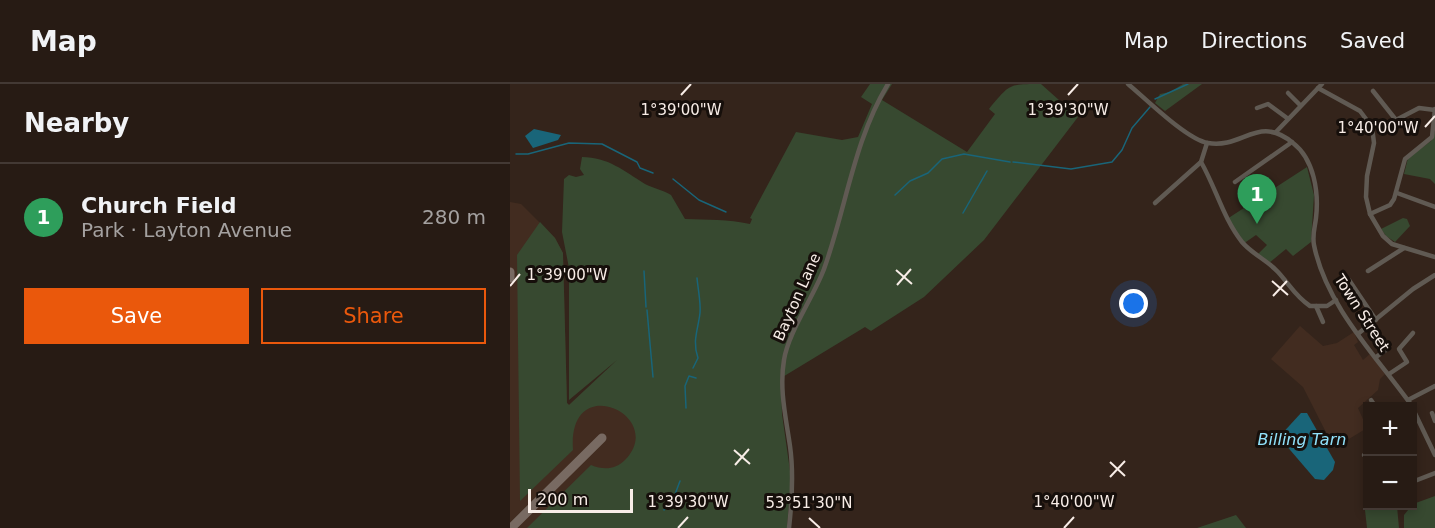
<!DOCTYPE html>
<html lang="en">
<head>
<meta charset="utf-8">
<style>
	:root { --surface:#271b14; --page:#2f241d; --text:#f1f3f6; --muted:#a4a1a0; --line:#433934; --accent:#ea580c }
	body { margin:0; font-family:"DejaVu Sans",sans-serif; background:var(--page); color:var(--text) }
	.controls { position:absolute; right:18px; bottom:18px; display:grid; overflow:hidden; border-radius:0px; box-shadow:0 3px 9px #0003 }
	.controls button { width:54px; height:54px; display:grid; place-items:center; padding:0; border:0; border-bottom:2px solid var(--line); background:var(--surface); color:var(--text); font:30px sans-serif }
	.scale { position:absolute; left:18px; bottom:15px; width:105px; box-sizing:border-box; padding-left:6px; border:3px solid #f8ede7; border-top:0; font-size:16px; line-height:21px; white-space:nowrap; color:#f8ede7; -webkit-text-stroke:4px #160f0b; paint-order:stroke }
	.you { position:absolute; left:624px; top:220px; width:21px; height:21px; margin:-15px; border:4px solid #fff; border-radius:50%; background:#1a73e8; box-shadow:0 0 0 9px #1a73e833 }
	.badge { display:grid; place-items:center; width:39px; height:39px; border-radius:50%; background:var(--accent); color:#fff; font-size:20px; font-weight:700 }
	.pin { position:absolute; translate:-50% -50px; filter:drop-shadow(0 2px 3px #0008) }
	.pin::after { content:''; position:absolute; top:32px; width:21px; height:18px; background:inherit; clip-path:polygon(0 0,100% 0,50% 100%) }
	.list { margin:0; padding:0; list-style:none }
	h2 { display:flex; justify-content:space-between; align-items:center; height:78px; margin:0; padding:0 24px; font-size:26px }
	h2 small { font-size:20px; font-weight:400; color:var(--muted) }
	.list li { display:grid; grid-template-columns:39px 1fr auto; gap:18px; align-items:center; box-sizing:border-box; height:108px; padding:0 24px; border-top:2px solid var(--line) }
	.list b { display:block; font-size:22px; white-space:nowrap }
	.list p { margin:0; font-size:20px; white-space:nowrap; color:var(--muted) }
	.list em { font-size:20px; font-style:normal; color:var(--muted) }
	.actions { display:flex; gap:12px; padding:18px 24px }
	.actions a { flex:1; padding:14px 0; border:2px solid var(--accent); border-radius:0px; text-align:center; font-size:21px; color:var(--accent) }
	.actions .main { background:var(--accent); color:#fff }
	.map { position:relative; flex:none; width:925px; height:444px; overflow:hidden }
	header { display:flex; align-items:center; gap:36px; box-sizing:border-box; height:84px; padding:0 30px; background:var(--surface); border-bottom:2px solid var(--line) }
	header strong { font-size:28px }
	nav { display:flex; gap:33px; margin-inline-start:auto; font-size:21px }
	main { display:flex }
	aside { flex:1; background:var(--surface) }
	.map>svg:first-child { display:block }
	.built { fill:#422c20 }
	.green { fill:#374930 }
	.water { fill:#196579 }
	.lines { fill:none; stroke-linecap:round; stroke-linejoin:round }
	.stream { stroke:#196579; stroke-width:1.5 }
	.taxiway { stroke:#786a62; stroke-width:9 }
	.minor { stroke:#605a53; stroke-width:4.5 }
	.ticks { fill:none; stroke:#f8ede7; stroke-width:2 }
	.labels { text-anchor:middle; stroke-width:6; stroke-linejoin:round; paint-order:stroke }
	.street-label { font-size:15px; fill:#f8ede7; stroke:#160f0b }
	.water-label { font-size:16px; font-style:italic; fill:#90e1fa; stroke:#160f0b }
	.ticks-label { font-size:15px; text-anchor:middle; fill:#f8ede7; stroke:#160f0b; stroke-width:6; stroke-linejoin:round; paint-order:stroke }
</style>
</head>
<body>
<header>
<strong>Map</strong>
<nav><a>Map</a><a>Directions</a><a>Saved</a></nav>
</header>
<main>
<aside>
<h2>Nearby<small></small></h2>
<ul class="list">
<li><span class="badge" style="background:#2e9e5b">1</span><div><b>Church Field</b><p>Park · Layton Avenue</p></div><em>280 m</em></li>
</ul>
<div class="actions"><a class="main">Save</a><a>Share</a></div>
</aside>
<div class="map">
<svg width="925" height="444" viewBox="0 0 925 444">
	<rect width="100%" height="100%" fill="#34241b"/>
	<g class="built">
		<path d="M0,118L11,120L45,154L53,169L57,319L59,321L107,277L141,361L62,444H0Z"/>
		<path d="M790,242L813,262L827,259L844,248L848,258L844,261L853,276L860,270L875,290L870,295L868,306L848,324L857,344L824,364L793,303L761,275Z"/>
	</g>
	<g class="green">
		<path d="M360,0H382L372,16L457,68L485,30L479,25C500,0 498,0 531,0L568,33L474,156L414,213L361,247L355,243L271,294L272,330L281,394L277,444H17L81,381C93,386 105,386 115,376C158,332 57,285 63,366L10,417L7,171L30,138L45,154L53,169L57,319L59,321L107,276L59,316V184L52,148L54,95L59,91L66,93L74,91L70,85L72,73C98,73 114,87 135,100C143,104 153,106 161,111L175,135C197,136 218,135 240,140L242,135L240,134L286,48L332,56L348,53L362,20L351,13Z"/>
		<path d="M673,0H692L655,27L645,19L650,10L660,8Z"/>
		<path d="M925,47V100L920,95L894,90L898,74L921,57Z"/>
		<path d="M797,83L804,111L801,158L783,172L776,165L759,179L748,170L757,161L746,151L733,160L717,135Z"/>
		<path d="M893,134L897,135L900,142L885,158L876,152L871,145Z"/>
		<path d="M925,412V444H894V431L903,420Z"/>
		<path d="M854,417H857L858,422H887L889,444H857Z"/>
		<path d="M726,431L736,444H687Z"/>
	</g>
	<g class="water">
		<path d="M24,45L51,51L48,56L23,64L15,52Z"/>
		<path d="M791,329H797L825,378L823,386L814,396L805,395L769,353Z"/>
	</g>
	<g class="lines">
		<g class="stream">
			<path d="M645,15L678,0"/>
			<path d="M6,70H18L59,59L92,60L127,78L130,84L143,89"/>
			<path d="M503,78L561,85L602,78L612,66L622,44L640,23"/>
			<path d="M163,95L189,116L216,128"/>
			<path d="M385,111L400,97L418,89L432,75L454,70L500,78"/>
			<path d="M453,129L477,87"/>
			<path d="M134,187L136,223"/>
			<path d="M137,226L143,293"/>
			<path d="M183,284L188,274C182,257 188,246 190,229C191,219 188,205 187,194"/>
			<path d="M176,324L175,302L179,292L186,294"/>
			<path d="M154,426L164,413L170,397"/>
		</g>
		<g class="taxiway">
			<path d="M0,188V194"/>
			<path d="M1,444L92,354"/>
		</g>
		<g class="minor">
			<path d="M618,0C635,14 677,56 698,59C733,65 748,30 783,59C804,75 809,108 806,134C805,143 802,151 804,161C816,222 867,273 902,322"/>
			<path d="M808,4L850,27L862,43L864,59L857,92L856,113L860,130L873,152L882,160L925,173"/>
			<path d="M863,7L886,36L909,24L925,26"/>
			<path d="M778,9L790,21"/>
			<path d="M747,24L758,20L777,34"/>
			<path d="M766,48L812,0"/>
			<path d="M697,59L691,78C706,104 713,134 732,158C742,170 757,176 768,188C779,200 786,213 800,222H817L826,216"/>
			<path d="M725,98L782,58"/>
			<path d="M887,109L925,123"/>
			<path d="M645,119L691,78"/>
			<path d="M860,130L880,121L884,115L895,75L922,53L925,25"/>
			<path d="M858,187L894,164"/>
			<path d="M839,196L866,236"/>
			<path d="M806,222L813,238"/>
			<path d="M849,249L903,205L925,191"/>
			<path d="M866,273L876,266V263"/>
			<path d="M879,290L897,278L889,265L903,249"/>
			<path d="M861,316L865,322"/>
			<path d="M898,316L925,302"/>
			<path d="M902,323L925,371"/>
			<path d="M922,329L925,337"/>
			<path d="M854,371L858,375"/>
			<path d="M902,398L925,389"/>
			<path d="M279,444C282,417 284,390 280,362C276,334 269,305 274,276C278,249 304,212 314,185C336,124 344,56 378,0"/>
		</g>
	</g>
	<path class="ticks" d="M171,11L181,0M558,11L568,0M915,43L925,32M386,186L402,200M762,197L778,211M387,201L401,185M0,202L10,190M763,212L777,197M224,366L240,380M600,378L615,392M225,381L239,365M600,393L615,377M299,434L310,444M168,444L178,433M554,444L564,433"/>
	<g class="labels">
		<g class="street-label">
			<text transform="translate(287 213) rotate(-66)" y="5">Bayton Lane</text>
			<text transform="translate(852 229) rotate(57)" y="5">Town Street</text>
		</g>
		<g class="water-label">
			<text x="792" y="361">Billing Tarn</text>
		</g>
	</g>
	<g class="ticks-label">
		<text x="171" y="31">1°39'00"W</text>
		<text x="558" y="31">1°39'30"W</text>
		<text x="868" y="49">1°40'00"W</text>
		<text x="57" y="196">1°39'00"W</text>
		<text x="178" y="423">1°39'30"W</text>
		<text x="564" y="423">1°40'00"W</text>
		<text x="299" y="424">53°51'30"N</text>
	</g>
</svg>
<div class="controls">
<button>+</button>
<button>−</button>
</div>
<div class="scale">200 m</div>
<div class="you"></div>
<div class="pin badge" style="left:747px;top:140px;background:#2e9e5b">1</div>
</div>
</main>
</body>
</html>
